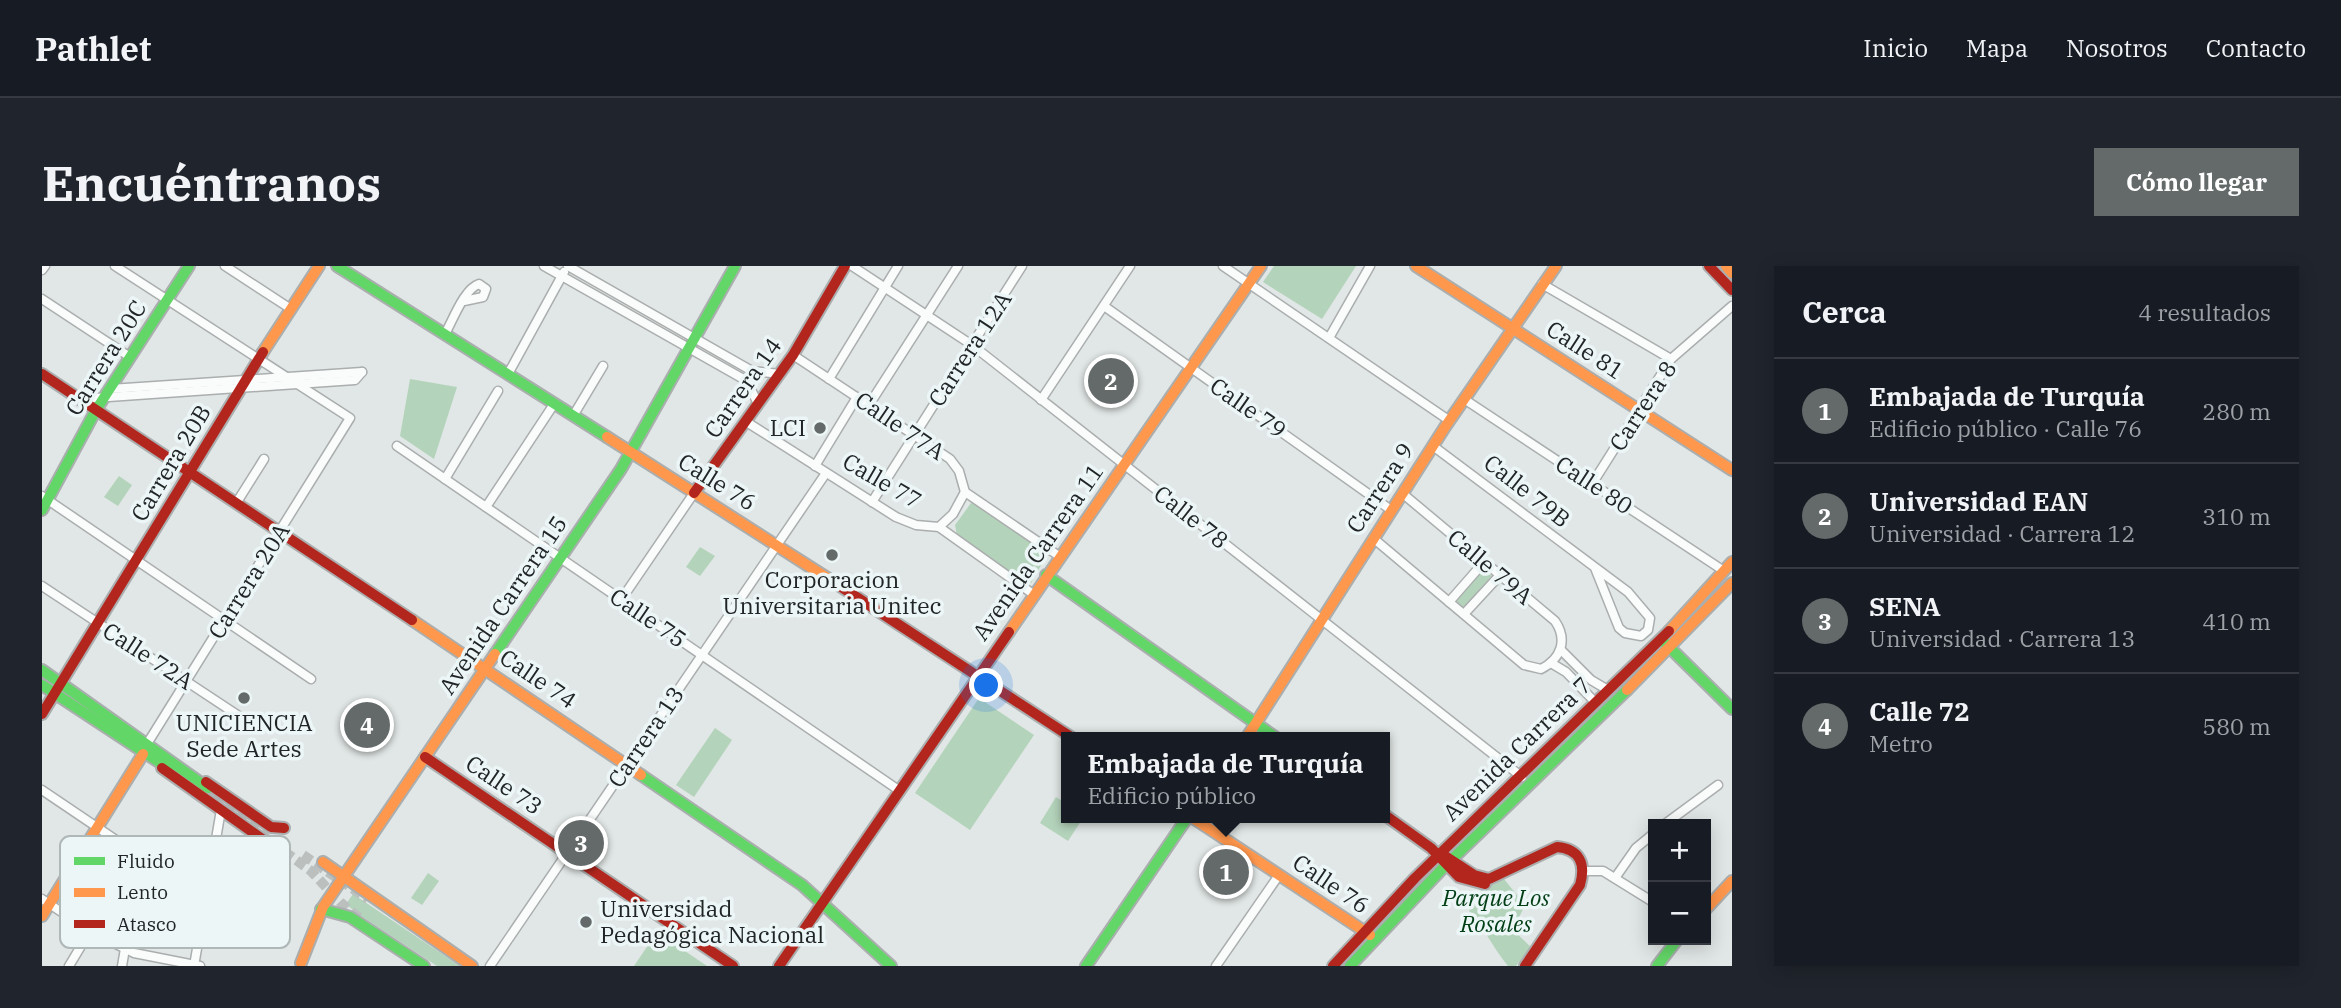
<!DOCTYPE html>
<html lang="es">
<head>
<meta charset="utf-8">
<style>
	:root { --surface:#171b24; --page:#20242c; --text:#f1f3f6; --muted:#9ea1a6; --line:#363941; --accent:#646969 }
	body { margin:0; font-family:"IBM Plex Serif",serif; background:var(--page); color:var(--text) }
	.controls { position:absolute; right:21px; bottom:21px; display:grid; overflow:hidden; border-radius:0px; box-shadow:0 4px 18px #0003 }
	.controls button { width:63px; height:63px; display:grid; place-items:center; padding:0; border:0; border-bottom:2px solid var(--line); background:var(--surface); color:var(--text); font:35px sans-serif }
	.you { position:absolute; left:945px; top:420px; width:24px; height:24px; margin:-18px; border:5px solid #fff; border-radius:50%; background:#1a73e8; box-shadow:0 0 0 10px #1a73e833 }
	.badge { display:grid; place-items:center; width:46px; height:46px; border-radius:50%; background:var(--accent); color:#fff; font-size:23px; font-weight:700 }
	.pin { position:absolute; translate:-50% -50%; border:4px solid #fff; box-shadow:0 2px 7px #0006 }
	.popup { position:absolute; left:1019px; top:466px; width:329px; height:91px; box-sizing:border-box; display:grid; place-content:center; border-radius:0px; background:var(--surface); filter:drop-shadow(0 2px 5px #0005); font-size:23px; white-space:nowrap; color:var(--muted) }
	.popup b { font-size:26px; color:var(--text) }
	.popup::after { content:''; position:absolute; left:50%; top:100%; margin-left:-14px; border:14px solid transparent; border-top-color:var(--surface) }
	.list { margin:0; padding:0; list-style:none }
	h2 { display:flex; justify-content:space-between; align-items:center; height:91px; margin:0; padding:0 28px; font-size:30px }
	h2 small { font-size:23px; font-weight:400; color:var(--muted) }
	.list li { display:grid; grid-template-columns:46px 1fr auto; gap:21px; align-items:center; box-sizing:border-box; height:105px; padding:0 28px; border-top:2px solid var(--line) }
	.list b { display:block; font-size:26px; white-space:nowrap }
	.list p { margin:0; font-size:23px; white-space:nowrap; color:var(--muted) }
	.list em { font-size:23px; font-style:normal; color:var(--muted) }
	.map { position:relative; flex:none; width:1690px; height:700px; overflow:hidden; border-radius:0px }
	header { display:flex; align-items:center; gap:42px; box-sizing:border-box; height:98px; padding:0 35px; background:var(--surface); border-bottom:2px solid var(--line) }
	header strong { font-size:33px }
	nav { display:flex; gap:38px; margin-inline-start:auto; font-size:24px }
	.intro { display:flex; align-items:center; justify-content:space-between; box-sizing:border-box; height:168px; padding:0 42px }
	h1 { margin:0; font-size:49px }
	.button { padding:18px 32px; border-radius:0px; background:var(--accent); color:#fff; font-size:24px; font-weight:700 }
	main { display:flex; gap:42px; padding:0 42px }
	aside { flex:1; background:var(--surface); border-radius:0px; box-shadow:0 4px 18px #0003 }
	.map>svg:first-child { display:block }
	.green { fill:#b4d3bb }
	.lines { fill:none; stroke-linecap:round; stroke-linejoin:round }
	.secondary-tunnel { stroke:#bbc0bf; stroke-width:10; stroke-dasharray:10 5; stroke-linecap:butt }
	.street-casing { stroke:#abaeae; stroke-width:11 }
	.fast-casing { stroke:#abaeae; stroke-width:14 }
	.slow-casing { stroke:#abaeae; stroke-width:14 }
	.jam-casing { stroke:#abaeae; stroke-width:14 }
	.street { stroke:#fafbfb; stroke-width:8 }
	.fast { stroke:#63d668; stroke-width:10 }
	.slow { stroke:#ff974d; stroke-width:10 }
	.jam { stroke:#b3261e; stroke-width:10 }
	.poi-dot { fill:#646969; stroke:#ecf6f6; stroke-width:2.5 }
	.labels { text-anchor:middle; stroke-width:7; stroke-linejoin:round; paint-order:stroke }
	.street-label { font-size:23px; fill:#212525; stroke:#ecf6f6 }
	.poi-label { font-size:23px; fill:#212525; stroke:#ecf6f6 }
	.park-label { font-size:23px; font-style:italic; fill:#003e15; stroke:#ecf6f6 }
	.key { fill:#ecf6f6; stroke:#afb7b7; stroke-width:2 }
	.key-label { font-size:19px; fill:#212525 }
</style>
</head>
<body>
<header>
<strong>Pathlet</strong>
<nav><a>Inicio</a><a>Mapa</a><a>Nosotros</a><a>Contacto</a></nav>
</header>
<div class="intro"><h1>Encuéntranos</h1><a class="button">Cómo llegar</a></div>
<main>
<div class="map">
<svg width="1690" height="700" viewBox="0 0 1690 700">
	<rect width="100%" height="100%" fill="#e1e7e6"/>
	<g class="green">
		<path d="M1232,0H1314L1280,53L1221,16Z"/>
		<path d="M368,113L415,121L392,193L358,170Z"/>
		<path d="M77,210L90,219L76,240L62,231Z"/>
		<path d="M929,237L935,238L1006,287L989,317H982L915,269L913,259Z"/>
		<path d="M658,281L673,290L658,310L644,301Z"/>
		<path d="M1442,303L1450,310L1420,343L1412,336Z"/>
		<path d="M937,432L992,469L928,564L873,527Z"/>
		<path d="M673,462L690,474L652,531L634,519Z"/>
		<path d="M1014,531L1025,538V552H1041L1026,575L998,557Z"/>
		<path d="M386,607L397,615L380,639L369,632Z"/>
		<path d="M1462,613L1483,639L1471,664L1489,681L1474,700H1466C1458,690 1452,681 1446,671C1435,651 1424,653 1425,626L1433,628Z"/>
		<path d="M311,628L418,700H395L316,648L304,638Z"/>
		<path d="M615,666L665,700H592Z"/>
	</g>
	<g class="lines">
		<g class="secondary-tunnel">
			<path d="M170,532L269,605L299,637L320,654"/>
			<path d="M261,589L326,633"/>
		</g>
		<g class="street-casing">
			<g id="street">
				<path d="M73,0L308,152L105,478"/>
				<path d="M183,0L249,43"/>
				<path d="M502,0L705,115L716,138"/>
				<path d="M526,0L710,105L738,108"/>
				<path d="M810,0L930,79L1480,511"/>
				<path d="M1181,0L1408,155"/>
				<path d="M0,4L3,0"/>
				<path d="M1500,18L1629,93"/>
				<path d="M0,33L88,91"/>
				<path d="M1062,40L1349,244"/>
				<path d="M403,68C411,54 422,23 437,18L444,23L441,31L422,35"/>
				<path d="M1287,72L1328,0"/>
				<path d="M751,89L908,193L917,205L923,226L1017,290"/>
				<path d="M466,108L522,6"/>
				<path d="M787,113L856,0"/>
				<path d="M68,123L320,106"/>
				<path d="M38,133L313,114L320,106"/>
				<path d="M1422,133L1682,305"/>
				<path d="M999,134L1088,0"/>
				<path d="M827,139L916,0"/>
				<path d="M531,150L561,100"/>
				<path d="M703,155L854,251L874,259L897,261L991,328"/>
				<path d="M355,180L858,525"/>
				<path d="M1391,180L1586,326L1608,352L1606,364L1599,370L1583,367L1577,362L1553,302"/>
				<path d="M773,200L815,131"/>
				<path d="M403,213L456,125"/>
				<path d="M1550,218L1629,93L1690,40"/>
				<path d="M0,230L269,413"/>
				<path d="M195,236L222,193"/>
				<path d="M830,236L980,0"/>
				<path d="M444,241L512,138"/>
				<path d="M897,261L911,248L923,226"/>
				<path d="M1331,272L1482,399L1499,403C1519,393 1526,374 1513,355L1360,227"/>
				<path d="M0,320L212,460"/>
				<path d="M579,334L652,227"/>
				<path d="M1407,336L1442,296"/>
				<path d="M1422,348L1458,309"/>
				<path d="M1519,384L1549,414L1566,424"/>
				<path d="M1509,397L1524,406L1553,436"/>
				<path d="M0,524L151,626L230,641"/>
				<path d="M1623,558L1676,519"/>
				<path d="M1542,605H1561L1611,636"/>
				<path d="M1573,612L1594,582L1611,568"/>
				<path d="M0,633L48,665L92,687L158,700"/>
				<path d="M27,700L48,665"/>
				<path d="M80,700L99,591"/>
				<path d="M152,700L179,544"/>
				<path d="M448,700L784,207"/>
				<path d="M1174,700L1237,609"/>
			</g>
		</g>
		<g class="fast-casing">
			<g id="fast">
				<path d="M295,0L565,171"/>
				<path d="M0,244L54,144L147,0"/>
				<path d="M1004,309L1233,471"/>
				<path d="M1622,376L1690,443"/>
				<path d="M453,388L579,203L693,0"/>
				<path d="M0,404L166,522"/>
				<path d="M0,419L126,502"/>
				<path d="M599,509L760,619L849,700"/>
				<path d="M279,643L308,651L382,700"/>
				<path d="M1044,700L1145,552"/>
				<path d="M1308,700L1401,602L1585,424"/>
				<path d="M1615,700L1635,674"/>
			</g>
		</g>
		<g class="slow-casing">
			<g id="slow">
				<path d="M1374,0L1690,204"/>
				<path d="M1684,0L1690,7"/>
				<path d="M221,86L277,0"/>
				<path d="M565,171L790,315"/>
				<path d="M370,354L599,509"/>
				<path d="M1627,365L1690,296"/>
				<path d="M967,366L1219,0"/>
				<path d="M1585,424L1690,317"/>
				<path d="M1205,471L1403,161L1514,0"/>
				<path d="M1151,552L1328,669"/>
				<path d="M281,596L430,700"/>
				<path d="M1664,643L1690,615"/>
				<path d="M0,650L101,488"/>
				<path d="M259,697L281,641L453,388"/>
			</g>
		</g>
		<g class="jam-casing">
			<g id="jam">
				<path d="M1667,0L1690,24"/>
				<path d="M0,108L370,354"/>
				<path d="M652,227L751,89L803,0"/>
				<path d="M790,315L1029,471"/>
				<path d="M0,448L221,86"/>
				<path d="M383,491L691,700"/>
				<path d="M120,502L240,587"/>
				<path d="M164,516L229,561L242,562"/>
				<path d="M1343,549L1389,582L1417,611L1443,618"/>
				<path d="M1403,590L1432,609L1447,613L1515,581C1538,583 1544,598 1538,619L1483,700"/>
				<path d="M737,700L967,366"/>
				<path d="M1291,700L1373,612L1627,365"/>
			</g>
		</g>
		<use href="#street" class="street"/>
		<use href="#fast" class="fast"/>
		<use href="#slow" class="slow"/>
		<use href="#jam" class="jam"/>
	</g>
	<g class="poi-dot">
		<circle cx="778" cy="162" r="7"/>
		<circle cx="790" cy="289" r="7"/>
		<circle cx="202" cy="432" r="7"/>
		<circle cx="544" cy="656" r="7"/>
	</g>
	<g class="labels">
		<g class="street-label">
			<text transform="translate(928 83) rotate(-57)" y="8">Carrera 12A</text>
			<text transform="translate(1543 84) rotate(33)" y="8">Calle 81</text>
			<text transform="translate(64 92) rotate(-58)" y="8">Carrera 20C</text>
			<text transform="translate(701 122) rotate(-55)" y="8">Carrera 14</text>
			<text transform="translate(1601 140) rotate(-57)" y="8">Carrera 8</text>
			<text transform="translate(1206 142) rotate(35)" y="8">Calle 79</text>
			<text transform="translate(858 160) rotate(34)" y="8">Calle 77A</text>
			<text transform="translate(129 197) rotate(-59)" y="8">Carrera 20B</text>
			<text transform="translate(840 215) rotate(30)" y="8">Calle 77</text>
			<text transform="translate(675 216) rotate(32)" y="8">Calle 76</text>
			<text transform="translate(1552 219) rotate(33)" y="8">Calle 80</text>
			<text transform="translate(1338 222) rotate(-57)" y="8">Carrera 9</text>
			<text transform="translate(1485 225) rotate(38)" y="8">Calle 79B</text>
			<text transform="translate(1149 251) rotate(38)" y="8">Calle 78</text>
			<text transform="translate(996 286) rotate(-55)" y="8">Avenida Carrera 11</text>
			<text transform="translate(1448 301) rotate(40)" y="8">Calle 79A</text>
			<text transform="translate(207 315) rotate(-58)" y="8">Carrera 20A</text>
			<text transform="translate(461 339) rotate(-56)" y="8">Avenida Carrera 15</text>
			<text transform="translate(606 352) rotate(34)" y="8">Calle 75</text>
			<text transform="translate(106 390) rotate(33)" y="8">Calle 72A</text>
			<text transform="translate(496 413) rotate(34)" y="8">Calle 74</text>
			<text transform="translate(604 471) rotate(-56)" y="8">Carrera 13</text>
			<text transform="translate(1475 483) rotate(-44)" y="8">Avenida Carrera 7</text>
			<text transform="translate(462 519) rotate(34)" y="8">Calle 73</text>
			<text transform="translate(1289 618) rotate(34)" y="8">Calle 76</text>
		</g>
		<g class="poi-label">
			<text x="764" y="170" text-anchor="end">LCI</text>
			<text x="790" y="322">Corporacion<tspan x="790" dy="26">Universitaria Unitec</tspan></text>
			<text x="202" y="465">UNICIENCIA<tspan x="202" dy="26">Sede Artes</tspan></text>
			<text x="558" y="651" text-anchor="start">Universidad<tspan x="558" dy="26">Pedagógica Nacional</tspan></text>
		</g>
		<g class="park-label">
			<text x="1454" y="640">Parque Los<tspan x="1454" dy="26">Rosales</tspan></text>
		</g>
	</g>
	<rect x="18" y="570" width="230" height="112" rx="10" class="key"/>
	<rect x="32" y="591" width="31" height="8" fill="#63d668"/>
	<rect x="32" y="622" width="31" height="9" fill="#ff974d"/>
	<rect x="32" y="654" width="31" height="8" fill="#b3261e"/>
	<g class="key-label">
		<text x="75" y="602">Fluido</text>
		<text x="75" y="633">Lento</text>
		<text x="75" y="665">Atasco</text>
	</g>
</svg>
<div class="controls">
<button>+</button>
<button>−</button>
</div>
<div class="you"></div>
<div class="pin badge" style="left:1184px;top:606px">1</div>
<div class="popup"><b>Embajada de Turquía</b>Edificio público</div>
<div class="pin badge" style="left:1069px;top:115px">2</div>
<div class="pin badge" style="left:539px;top:577px">3</div>
<div class="pin badge" style="left:325px;top:459px">4</div>
</div>
<aside>
<h2>Cerca<small>4 resultados</small></h2>
<ul class="list">
<li><span class="badge">1</span><div><b>Embajada de Turquía</b><p>Edificio público · Calle 76</p></div><em>280 m</em></li>
<li><span class="badge">2</span><div><b>Universidad EAN</b><p>Universidad · Carrera 12</p></div><em>310 m</em></li>
<li><span class="badge">3</span><div><b>SENA</b><p>Universidad · Carrera 13</p></div><em>410 m</em></li>
<li><span class="badge">4</span><div><b>Calle 72</b><p>Metro</p></div><em>580 m</em></li>
</ul>
</aside>
</main>
</body>
</html>
